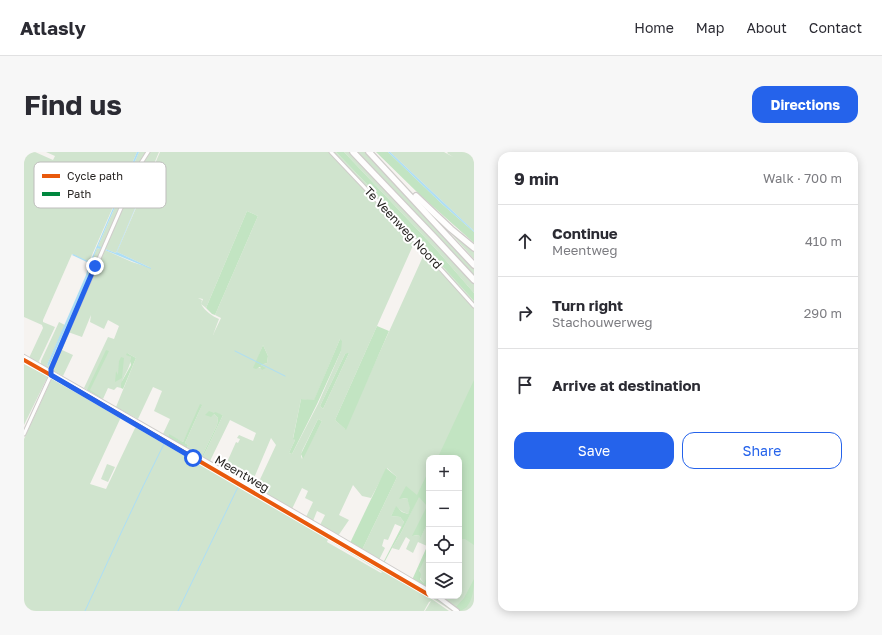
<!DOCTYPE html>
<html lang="en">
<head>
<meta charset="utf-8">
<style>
	:root { --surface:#fff; --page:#f7f7f7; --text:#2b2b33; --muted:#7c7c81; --line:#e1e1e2; --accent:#2563eb }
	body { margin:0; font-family:"Golos Text",sans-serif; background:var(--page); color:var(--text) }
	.controls { position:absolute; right:12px; bottom:12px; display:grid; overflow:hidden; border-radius:8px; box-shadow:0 2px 10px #0003 }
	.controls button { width:36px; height:36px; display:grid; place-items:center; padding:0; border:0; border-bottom:1px solid var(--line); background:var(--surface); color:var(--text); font:20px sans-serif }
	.stop { position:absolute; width:12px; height:12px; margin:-9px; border:3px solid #2563eb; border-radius:50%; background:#fff }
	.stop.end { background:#2563eb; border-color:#fff; box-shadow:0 1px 4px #0008 }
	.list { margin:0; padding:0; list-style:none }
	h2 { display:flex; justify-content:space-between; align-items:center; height:52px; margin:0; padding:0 16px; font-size:17px }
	h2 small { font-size:13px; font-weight:400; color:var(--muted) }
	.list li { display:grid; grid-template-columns:26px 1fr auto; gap:12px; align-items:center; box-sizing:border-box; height:72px; padding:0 16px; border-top:1px solid var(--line) }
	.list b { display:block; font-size:15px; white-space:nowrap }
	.list p { margin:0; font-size:13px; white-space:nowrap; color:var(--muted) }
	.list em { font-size:13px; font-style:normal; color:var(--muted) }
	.actions { display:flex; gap:8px; padding:12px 16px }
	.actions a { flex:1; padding:9px 0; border:1px solid var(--accent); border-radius:12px; text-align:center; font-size:14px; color:var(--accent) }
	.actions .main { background:var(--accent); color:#fff }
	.icon { flex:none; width:22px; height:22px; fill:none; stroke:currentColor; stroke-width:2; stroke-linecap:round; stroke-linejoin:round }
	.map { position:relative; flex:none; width:450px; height:459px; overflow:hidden; border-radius:12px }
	header { display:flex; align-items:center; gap:24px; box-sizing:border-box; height:56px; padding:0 20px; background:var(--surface); border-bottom:1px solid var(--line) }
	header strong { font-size:19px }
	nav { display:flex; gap:22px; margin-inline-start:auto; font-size:14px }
	.intro { display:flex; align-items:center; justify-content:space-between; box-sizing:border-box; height:96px; padding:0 24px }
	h1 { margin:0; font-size:28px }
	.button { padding:10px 18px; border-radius:12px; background:var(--accent); color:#fff; font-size:14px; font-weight:700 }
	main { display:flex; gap:24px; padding:0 24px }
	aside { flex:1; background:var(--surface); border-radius:12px; box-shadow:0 2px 10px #0003 }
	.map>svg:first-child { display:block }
	.green { fill:#d0e4ce; fill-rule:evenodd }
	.forest { fill:#c2e4c2 }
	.water { fill:#addef5 }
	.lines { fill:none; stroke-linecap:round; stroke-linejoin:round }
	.stream { stroke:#addef5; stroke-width:1 }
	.street-casing { stroke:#cfccca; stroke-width:5 }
	.secondary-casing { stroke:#cfccca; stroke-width:6 }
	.highway-casing { stroke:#cfccca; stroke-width:8 }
	.street { stroke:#fefdfd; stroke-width:3 }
	.secondary { stroke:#fefdfd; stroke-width:4 }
	.highway { stroke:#fefdfd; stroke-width:5.5 }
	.quiet { stroke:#00873e; stroke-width:3; stroke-dasharray:6 3; stroke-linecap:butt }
	.cycleway-casing { stroke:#fff; stroke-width:6 }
	.cycleway { stroke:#e8590c; stroke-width:4 }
	.route { stroke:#2563eb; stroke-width:5 }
	.labels { text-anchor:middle; stroke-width:4; stroke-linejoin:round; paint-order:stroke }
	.street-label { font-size:12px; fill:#262321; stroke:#fff }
	.key { fill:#fff; stroke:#bebdbc; stroke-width:1 }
	.key-label { font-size:11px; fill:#262321 }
</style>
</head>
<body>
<header>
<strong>Atlasly</strong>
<nav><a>Home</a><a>Map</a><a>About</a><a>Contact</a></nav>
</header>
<div class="intro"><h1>Find us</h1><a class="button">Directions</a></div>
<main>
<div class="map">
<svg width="450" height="459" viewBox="0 0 450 459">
	<rect width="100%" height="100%" fill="#f6f3f0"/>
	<g class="green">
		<path d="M0,0H11L29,8L31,4L22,0H113L65,110L48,102L19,168V170L31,175L14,211L5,206L19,176L18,173L0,165Z"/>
		<path d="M115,0H123L60,138L28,212L23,217L17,213V209L35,170L41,173L23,213L25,214L64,125V117L73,96L76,97L74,94Z"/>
		<path d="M126,0H135L92,101L81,97V98L108,110L127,116L93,100L136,0H306L391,89L311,268L321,277L401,100L450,155V459H428L397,439L400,431C389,421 399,409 405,398V444H435V306H405V363L389,384L395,383L396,386L405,368V390L403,394L394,390L389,401L382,397L386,388L382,385L375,398L368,396L377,381L392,350L391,342L376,347L383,346L387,356L384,362L379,360L372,355L367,364L376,365L380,370L378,375L371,372L364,388L360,387L358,394L361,396L355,408L338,398L373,325L363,316L347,346L338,344L329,333L315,363L325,368L314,384L296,373L301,363L293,359L289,369L282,365L289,350L281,346L284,339L278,336L268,357L232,336L252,293L247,286L227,333L200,317L212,290L214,291L216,287L213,286L215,283L229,289L232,281L206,268L186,309L179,305L199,263L190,261V262L194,266L193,273L178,304L163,296L164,293L161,291L178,253L159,290L145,283L144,285L139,282L146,267L130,259L138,239L129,235L114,267L92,255L112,206L103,201L107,205C107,217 97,225 97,236L93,235L90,238L84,236L79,247L60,236L84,185L90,187L95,174L84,168L80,177L66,170L67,163L58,185L44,180L116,15ZM223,59L234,64L191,163L197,166L189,183L195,167C188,164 181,159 177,152L178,148L174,146L179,147L177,152L182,156ZM316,187L317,199L294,252L268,302L265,301L271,288L269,286L277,247L290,249ZM239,193L244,204L243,211L237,213L241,216H230ZM325,201L299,257L296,254L321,202ZM294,267L298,269L278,307L277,304L278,299Z"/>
		<path d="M308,0H312L364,54L450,149V153Z"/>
		<path d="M320,0H327L450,132V141L411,96Z"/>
		<path d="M333,0H343L450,115V126L402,73Z"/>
		<path d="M366,0H420L429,5L423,1L424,0H445V1L450,6V79Z"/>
		<path d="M422,76L450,98V107L449,106Z"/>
		<path d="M36,197L49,203L39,224L28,218Z"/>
		<path d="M0,212L24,224L0,273Z"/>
		<path d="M28,226L97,265L66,332L82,337L112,274L305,385L303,390L357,421L358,420L308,390L309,387L402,443L425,459H401L407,449L405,450L400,459H0V287Z"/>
		<path d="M83,312L91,315L84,330L77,327Z"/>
	</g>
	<g class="forest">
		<path d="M312,0H320L411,96L450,141V149L364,54Z"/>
		<path d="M352,0H364L418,52L450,80V91L395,42Z"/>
		<path d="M223,59L234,64L191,163L188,162L182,156Z"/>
		<path d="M353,174L365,179L322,278L311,268Z"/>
		<path d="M316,187L318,189L317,199L293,252L268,302L265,301L271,288L269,287L277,247L290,248Z"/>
		<path d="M239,193L244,204L243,211L237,213L242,216L238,218L236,215L232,217L229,216Z"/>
		<path d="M82,198L85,199L66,238L77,245V246L63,238Z"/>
		<path d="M103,201L112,206L99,237L97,236V231L107,213L106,209L107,205L102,203Z"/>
		<path d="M323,201H325L299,257L296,254L321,202Z"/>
		<path d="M97,205L100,206L98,226L91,230L92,219L94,223L95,209Z"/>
		<path d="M450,228V393L441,387H437L435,392V306H412L414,305Z"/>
		<path d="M176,252L178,253L161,291L164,293L163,296L144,285L145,282L159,290Z"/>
		<path d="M185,259L190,261L191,260L199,263L179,305L178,304L193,273L194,266L190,262L187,265L181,263Z"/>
		<path d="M294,267L298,269L279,307L277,302Z"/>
		<path d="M362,316L373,325L338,398L326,391Z"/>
		<path d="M405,318V368L396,387L395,383L388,384L403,354L395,345L377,381L368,396L360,411H359L380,370L376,365L367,364L372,354L378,360L384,362L386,356L383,346L375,347L382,334L393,343Z"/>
		<path d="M405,390V398L395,419L397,422L396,427L400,431L405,421V438L388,428Z"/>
		<path d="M450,427C450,438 448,458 434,459L431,456L440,446Z"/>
	</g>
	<g class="water">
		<path d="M113,0H115L74,94L77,95L76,97L73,96L65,117L64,125L25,214L23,213L62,123L65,111L48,103L49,102L66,110Z"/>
		<path d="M135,0L93,100L127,116V117L81,98V97L92,101Z"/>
		<path d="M364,0H366L450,79V80L418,52Z"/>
	</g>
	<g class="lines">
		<g class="stream">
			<path d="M211,199L261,224"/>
			<path d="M61,459C87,403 112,347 140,292"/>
			<path d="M154,459L214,335"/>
		</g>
		<g class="street-casing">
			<g id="street">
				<path d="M307,0L396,94L450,154"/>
				<path d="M0,282L27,223V217L104,40L117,11L124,0"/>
			</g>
		</g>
		<g class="secondary-casing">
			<g id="secondary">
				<path d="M0,205L308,382L405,439"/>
				<path d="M413,444L433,459"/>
			</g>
		</g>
		<g class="highway-casing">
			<g id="highway">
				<path d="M329,0L411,86L450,128"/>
				<path d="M345,0L450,113"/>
				<path d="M392,44L427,77L450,96"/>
			</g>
		</g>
		<use href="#street" class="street"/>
		<use href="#secondary" class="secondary"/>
		<use href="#highway" class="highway"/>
		<path class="quiet" d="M447,0L450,2"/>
		<g class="cycleway-casing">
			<path id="cycleway" d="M0,208L55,239L405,443"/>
		</g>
		<use href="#cycleway" class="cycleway"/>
	</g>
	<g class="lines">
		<path class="route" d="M71,114L27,217V223L169,306"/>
	</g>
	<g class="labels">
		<g class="street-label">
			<text transform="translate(379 76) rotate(47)" y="4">Te Veenweg Noord</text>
			<text transform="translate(218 322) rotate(30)" y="4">Meentweg</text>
		</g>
	</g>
	<rect x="10" y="10" width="132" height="46" rx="6" class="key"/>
	<rect x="18" y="22" width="18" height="4" fill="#e8590c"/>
	<rect x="18" y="40" width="18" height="4" fill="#00873e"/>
	<g class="key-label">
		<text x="43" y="28">Cycle path</text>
		<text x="43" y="46">Path</text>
	</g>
</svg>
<div class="controls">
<button>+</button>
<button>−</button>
<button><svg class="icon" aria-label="locate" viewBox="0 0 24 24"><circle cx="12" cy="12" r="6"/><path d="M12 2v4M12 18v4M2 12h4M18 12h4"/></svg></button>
<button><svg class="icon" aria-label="layers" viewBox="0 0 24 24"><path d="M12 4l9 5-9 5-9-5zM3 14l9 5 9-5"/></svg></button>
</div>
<div class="stop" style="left:169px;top:306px"></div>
<div class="stop end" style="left:71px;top:114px"></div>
</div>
<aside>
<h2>9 min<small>Walk · 700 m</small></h2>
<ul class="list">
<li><svg class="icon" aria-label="ahead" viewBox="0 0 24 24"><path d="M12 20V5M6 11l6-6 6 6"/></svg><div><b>Continue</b><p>Meentweg</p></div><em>410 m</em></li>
<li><svg class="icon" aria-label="right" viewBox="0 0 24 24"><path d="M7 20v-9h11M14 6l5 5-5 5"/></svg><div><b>Turn right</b><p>Stachouwerweg</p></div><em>290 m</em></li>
<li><svg class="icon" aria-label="arrive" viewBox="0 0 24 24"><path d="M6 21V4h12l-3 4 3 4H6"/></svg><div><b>Arrive at destination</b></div></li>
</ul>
<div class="actions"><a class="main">Save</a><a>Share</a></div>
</aside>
</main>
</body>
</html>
